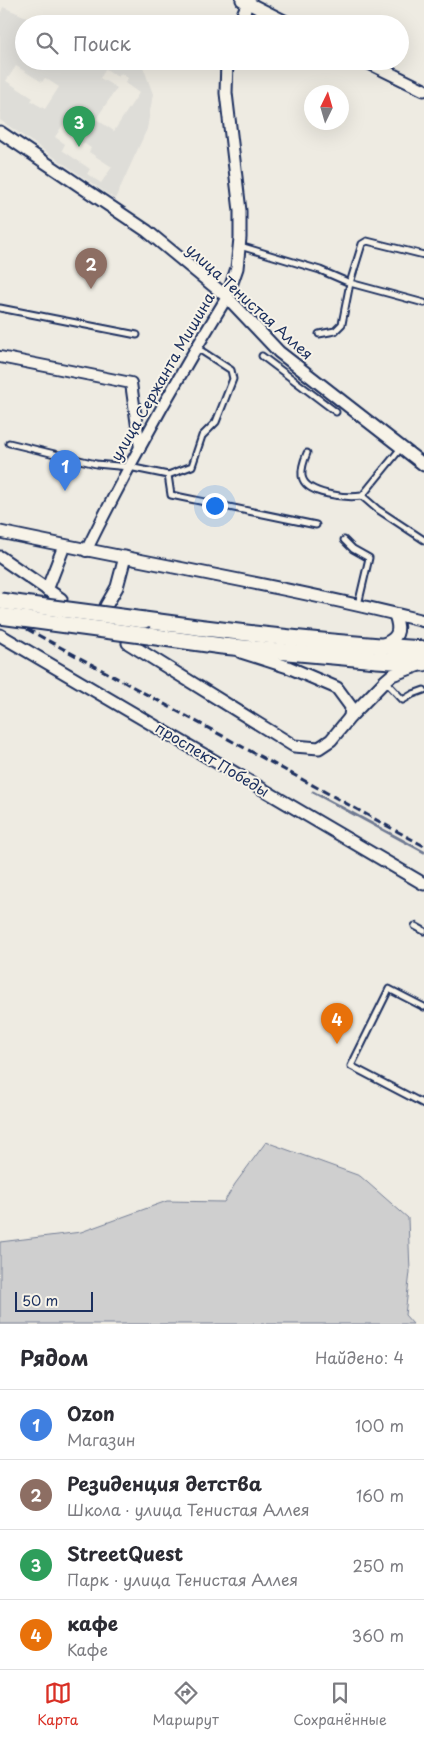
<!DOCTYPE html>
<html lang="ru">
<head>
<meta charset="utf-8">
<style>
	:root { --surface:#fff; --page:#f7f7f7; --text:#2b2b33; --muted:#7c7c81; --line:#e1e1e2; --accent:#d93025 }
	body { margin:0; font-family:"Playpen Sans",sans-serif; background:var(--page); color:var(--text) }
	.compass { position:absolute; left:304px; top:85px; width:45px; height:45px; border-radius:50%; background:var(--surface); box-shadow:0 5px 20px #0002; rotate:5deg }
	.scale { position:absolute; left:15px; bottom:12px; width:78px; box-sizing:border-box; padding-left:5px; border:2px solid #1b2f5e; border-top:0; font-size:14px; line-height:18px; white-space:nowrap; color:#1b2f5e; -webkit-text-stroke:4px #f7f3e8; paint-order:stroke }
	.you { position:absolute; left:214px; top:505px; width:18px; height:18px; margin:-12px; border:4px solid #fff; border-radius:50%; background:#1a73e8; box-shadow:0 0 0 8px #1a73e833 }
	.badge { display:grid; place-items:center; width:32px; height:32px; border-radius:50%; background:var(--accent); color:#fff; font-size:16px; font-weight:700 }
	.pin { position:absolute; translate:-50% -41px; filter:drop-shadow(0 1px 2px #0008) }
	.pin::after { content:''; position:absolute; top:26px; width:18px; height:15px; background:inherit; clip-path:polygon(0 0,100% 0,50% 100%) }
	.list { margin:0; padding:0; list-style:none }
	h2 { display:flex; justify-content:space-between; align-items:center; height:65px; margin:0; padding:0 20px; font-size:21px }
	h2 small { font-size:16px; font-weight:400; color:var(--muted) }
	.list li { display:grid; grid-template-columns:32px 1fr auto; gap:15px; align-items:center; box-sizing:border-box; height:70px; padding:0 20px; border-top:1px solid var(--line) }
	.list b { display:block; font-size:19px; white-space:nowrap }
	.list p { margin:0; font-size:16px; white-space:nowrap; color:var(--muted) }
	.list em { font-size:16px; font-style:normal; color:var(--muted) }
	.icon { flex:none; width:28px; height:28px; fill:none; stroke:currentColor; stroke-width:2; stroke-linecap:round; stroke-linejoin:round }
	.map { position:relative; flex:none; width:424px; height:1324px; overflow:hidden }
	.search { position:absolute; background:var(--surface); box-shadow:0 5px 20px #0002; left:15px; right:15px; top:15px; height:55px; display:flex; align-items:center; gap:12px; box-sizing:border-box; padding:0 18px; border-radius:28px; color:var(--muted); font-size:19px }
	.sheet { height:345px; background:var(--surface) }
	nav { display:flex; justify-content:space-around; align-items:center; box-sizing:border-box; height:70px; border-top:1px solid var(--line); background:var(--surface); font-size:14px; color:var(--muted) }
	nav a { display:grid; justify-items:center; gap:2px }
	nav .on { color:var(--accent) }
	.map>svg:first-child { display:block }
	.built { fill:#deddd8; fill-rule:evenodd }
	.green { fill:#cfcfcf; stroke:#757f96 }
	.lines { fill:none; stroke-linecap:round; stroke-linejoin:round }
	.stream { stroke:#6e7992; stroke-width:3 }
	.service-casing { stroke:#1b2f5e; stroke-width:9 }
	.minor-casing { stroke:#1b2f5e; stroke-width:14 }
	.tertiary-casing { stroke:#1b2f5e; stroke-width:15 }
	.primary-casing { stroke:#1b2f5e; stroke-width:19 }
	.service { stroke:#f7f3e8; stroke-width:5 }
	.minor { stroke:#f7f3e8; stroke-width:10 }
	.tertiary { stroke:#f7f3e8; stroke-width:11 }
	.primary { stroke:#f7f3e8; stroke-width:15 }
	.rail { stroke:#1b2f5e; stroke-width:3; stroke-dasharray:8 4; stroke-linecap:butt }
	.primary-bridge-casing { stroke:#1b2f5e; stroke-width:19; stroke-linecap:butt }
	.primary-bridge { stroke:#f7f3e8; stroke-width:15 }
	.labels { text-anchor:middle; stroke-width:4; stroke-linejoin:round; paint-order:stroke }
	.street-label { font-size:15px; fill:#1b2f5e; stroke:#f7f3e8 }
</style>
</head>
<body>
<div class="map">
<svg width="424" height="1324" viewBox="0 0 424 1324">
	<rect width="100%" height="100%" fill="#eeebe2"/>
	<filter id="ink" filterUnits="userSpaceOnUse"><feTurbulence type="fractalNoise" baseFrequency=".02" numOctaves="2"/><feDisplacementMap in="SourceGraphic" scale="10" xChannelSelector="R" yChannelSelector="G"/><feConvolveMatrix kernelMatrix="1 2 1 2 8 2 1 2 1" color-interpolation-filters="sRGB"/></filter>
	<g filter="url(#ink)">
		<path class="built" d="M3,7L43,24H24V61H141L153,94L147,129L115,199L0,120V16ZM16,66L42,82L45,78L59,87L45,109L31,101L33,98L6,81ZM106,69L118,77L121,73L128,78L125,83L139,93L114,131L96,119L117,88L100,78ZM66,120L79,129L74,137L91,148L89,152L112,167L101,183L87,174L90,169L62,150L65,144L55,137Z"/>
		<path class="green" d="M266,1142L360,1176L408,1218L410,1272L405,1315L413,1324H0V1242L81,1232L167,1201L224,1202L235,1184Z"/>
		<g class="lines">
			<path class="stream" d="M313,792L424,852"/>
			<g class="service-casing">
				<g id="service">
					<path d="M240,246L320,270L350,283L424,303"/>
					<path d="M0,308L137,335"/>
					<path d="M319,334L335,331L342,324L350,283L362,244L367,241L424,255"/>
					<path d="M262,356L336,412"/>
					<path d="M9,443L96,464L129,467L168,475L192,466L202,436L216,422L233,379L231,370L197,348"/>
					<path d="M401,448L362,496L377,509L424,540"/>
					<path d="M307,453C304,460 301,468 302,476C305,495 347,498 362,496"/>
					<path d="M168,475L171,495L316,525"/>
					<path d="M344,540L353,549L369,558L358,605"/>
					<path d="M385,681L403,700L413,694L424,690"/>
					<path d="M415,926L424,931"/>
					<path d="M424,1007L389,989L351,1066L424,1104"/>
				</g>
			</g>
			<g class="minor-casing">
				<g id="minor">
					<path d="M0,357L131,383L140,448"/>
					<path d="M86,551C129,464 176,380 227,297"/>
				</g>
			</g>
			<g class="tertiary-casing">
				<g id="tertiary">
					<path d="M242,0L290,24"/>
					<path d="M239,24L249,0"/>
					<path d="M365,61L424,90"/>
					<path d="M0,132L147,231L227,297L279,352L424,465"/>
					<path d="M227,297L237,268L240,238V211L226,93L227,61"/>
					<path d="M0,532C141,562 284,586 424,621"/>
					<path d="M0,557L61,599"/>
					<path d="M47,590L64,546"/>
					<path d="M106,606L117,587L125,557"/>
					<path d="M0,635L424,884"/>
					<path d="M128,643L294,746L319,748L331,740L350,717L385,681L392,675L422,664"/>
					<path d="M381,645C398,639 401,632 395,615"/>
					<path d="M241,652L288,667L337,688L351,707L350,717"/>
				</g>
			</g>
			<g class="primary-casing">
				<g id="primary">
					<path d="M144,620C237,633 330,643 424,649"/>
					<path d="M149,636L222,646L377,660L424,663"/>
				</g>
			</g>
			<use href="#service" class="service"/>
			<use href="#minor" class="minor"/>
			<use href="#tertiary" class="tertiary"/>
			<use href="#primary" class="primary"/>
			<path class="rail" d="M27,629L424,846"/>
			<g class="primary-bridge-casing">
				<g id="primary-bridge">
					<path d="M0,601L144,620"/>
					<path d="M0,616L149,636"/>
				</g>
			</g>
			<use href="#primary-bridge" class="primary-bridge"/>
		</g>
	</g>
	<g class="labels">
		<g class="street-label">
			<text transform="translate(249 302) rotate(42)" y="5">улица Тенистая Аллея</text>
			<text transform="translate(163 377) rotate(-60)" y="5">улица Сержанта Мишина</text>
			<text transform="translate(212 760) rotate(31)" y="5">проспект Победы</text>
		</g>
	</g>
</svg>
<svg class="compass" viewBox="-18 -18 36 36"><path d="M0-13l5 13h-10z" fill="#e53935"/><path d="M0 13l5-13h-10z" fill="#7c7c81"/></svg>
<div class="scale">50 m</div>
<div class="you"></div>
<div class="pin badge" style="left:65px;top:491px;background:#3f7fe0">1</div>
<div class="pin badge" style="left:91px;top:289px;background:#8d6e63">2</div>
<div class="pin badge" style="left:79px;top:147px;background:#2e9e5b">3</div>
<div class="pin badge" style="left:337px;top:1044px;background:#e8710a">4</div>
<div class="search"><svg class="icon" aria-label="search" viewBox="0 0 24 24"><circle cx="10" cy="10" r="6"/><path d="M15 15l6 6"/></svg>Поиск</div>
</div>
<section class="sheet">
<h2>Рядом<small>Найдено: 4</small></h2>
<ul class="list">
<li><span class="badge" style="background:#3f7fe0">1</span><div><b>Ozon</b><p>Магазин</p></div><em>100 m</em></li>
<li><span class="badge" style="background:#8d6e63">2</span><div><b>Резиденция детства</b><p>Школа · улица Тенистая Аллея</p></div><em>160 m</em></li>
<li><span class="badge" style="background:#2e9e5b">3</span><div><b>StreetQuest</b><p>Парк · улица Тенистая Аллея</p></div><em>250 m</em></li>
<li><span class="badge" style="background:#e8710a">4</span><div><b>кафе</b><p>Кафе</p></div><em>360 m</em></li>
</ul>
</section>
<nav>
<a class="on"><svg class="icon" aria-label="map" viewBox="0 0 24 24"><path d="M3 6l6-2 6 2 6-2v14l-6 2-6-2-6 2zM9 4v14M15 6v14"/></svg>Карта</a>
<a><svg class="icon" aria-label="directions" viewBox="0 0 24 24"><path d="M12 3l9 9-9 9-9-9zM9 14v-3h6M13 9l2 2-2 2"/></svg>Маршрут</a>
<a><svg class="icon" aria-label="saved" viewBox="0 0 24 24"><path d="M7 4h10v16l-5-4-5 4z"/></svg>Сохранённые</a>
</nav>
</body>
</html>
